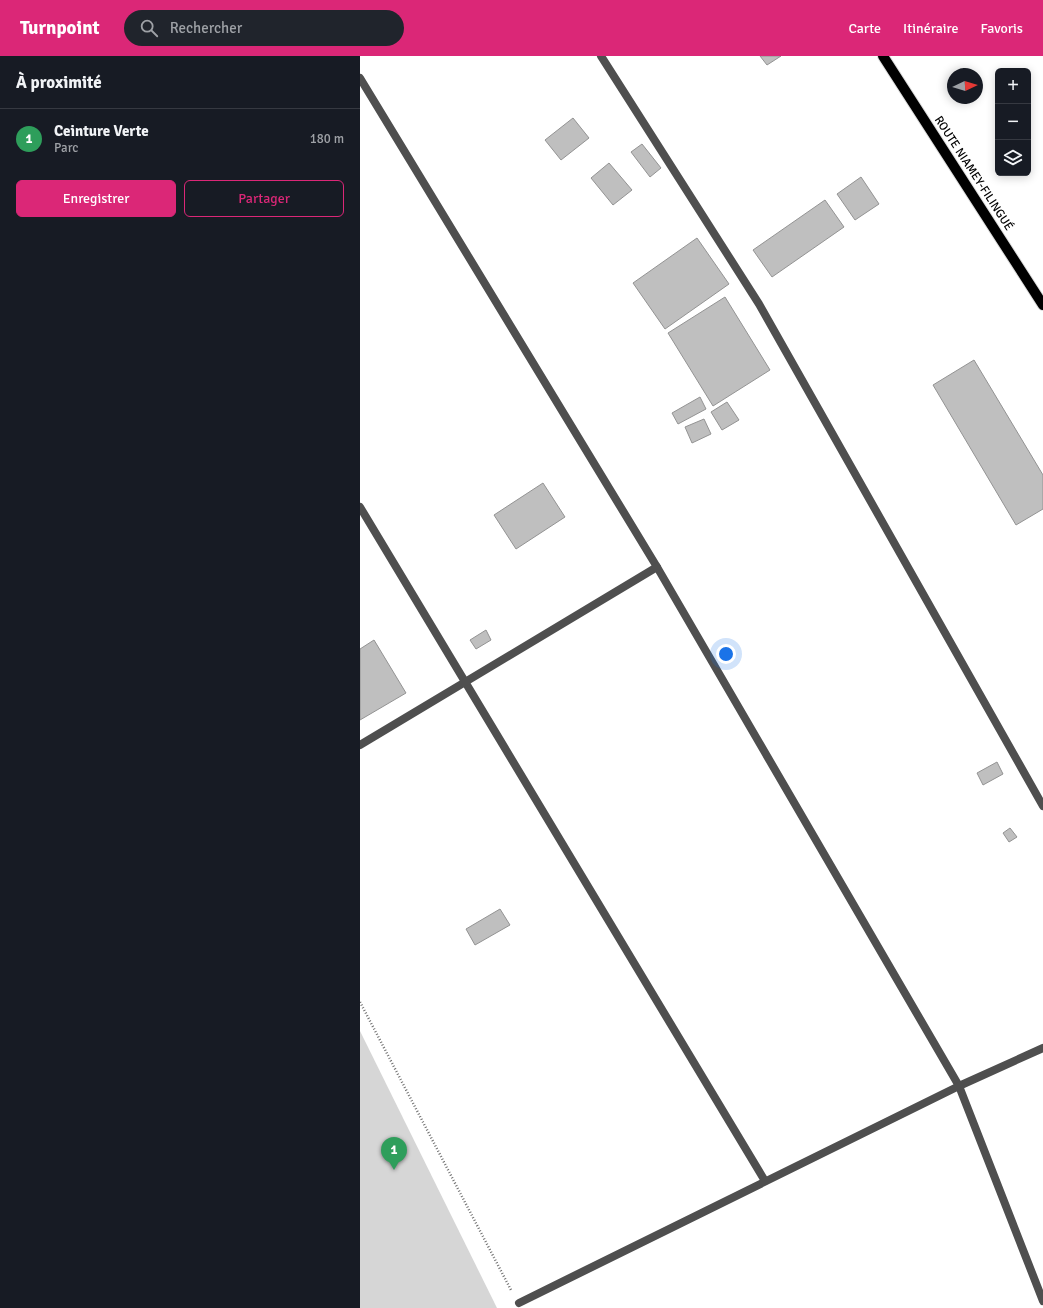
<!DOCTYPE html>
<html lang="fr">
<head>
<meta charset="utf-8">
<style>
	:root { --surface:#171b24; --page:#20242c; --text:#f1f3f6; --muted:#9ea1a6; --line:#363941; --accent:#db2777 }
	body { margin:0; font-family:Signika,sans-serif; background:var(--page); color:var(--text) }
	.controls { position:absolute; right:12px; top:12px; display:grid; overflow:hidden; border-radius:6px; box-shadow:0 2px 10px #0003 }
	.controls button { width:36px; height:36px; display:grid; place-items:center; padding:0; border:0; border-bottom:1px solid var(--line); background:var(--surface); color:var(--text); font:20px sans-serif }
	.compass { position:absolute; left:587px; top:12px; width:36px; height:36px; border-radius:50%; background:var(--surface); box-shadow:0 2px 10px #0003; rotate:86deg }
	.you { position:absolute; left:366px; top:598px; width:14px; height:14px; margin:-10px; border:3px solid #fff; border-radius:50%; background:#1a73e8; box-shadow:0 0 0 6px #1a73e833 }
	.badge { display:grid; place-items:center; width:26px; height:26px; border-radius:50%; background:var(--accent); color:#fff; font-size:13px; font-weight:700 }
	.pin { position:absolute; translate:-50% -33px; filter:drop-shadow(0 1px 2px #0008) }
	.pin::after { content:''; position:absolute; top:21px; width:14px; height:12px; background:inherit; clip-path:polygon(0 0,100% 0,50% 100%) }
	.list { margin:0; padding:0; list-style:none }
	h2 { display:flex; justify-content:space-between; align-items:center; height:52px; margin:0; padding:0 16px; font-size:17px }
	h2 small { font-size:13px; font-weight:400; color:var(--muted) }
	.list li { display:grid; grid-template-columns:26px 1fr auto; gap:12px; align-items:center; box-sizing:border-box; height:60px; padding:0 16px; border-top:1px solid var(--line) }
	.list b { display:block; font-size:15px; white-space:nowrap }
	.list p { margin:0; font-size:13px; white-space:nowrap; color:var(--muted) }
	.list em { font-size:13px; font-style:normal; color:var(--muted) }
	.actions { display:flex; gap:8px; padding:12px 16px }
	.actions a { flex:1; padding:9px 0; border:1px solid var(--accent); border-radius:6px; text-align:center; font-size:14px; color:var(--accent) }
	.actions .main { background:var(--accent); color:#fff }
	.icon { flex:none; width:22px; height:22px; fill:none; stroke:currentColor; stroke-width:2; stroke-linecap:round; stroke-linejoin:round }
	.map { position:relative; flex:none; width:683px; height:1252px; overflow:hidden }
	header { display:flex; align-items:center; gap:24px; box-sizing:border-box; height:56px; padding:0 20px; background:var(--accent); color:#fff }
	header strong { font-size:19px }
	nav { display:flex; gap:22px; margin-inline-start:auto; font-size:14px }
	.search { width:280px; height:36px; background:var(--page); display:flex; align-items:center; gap:10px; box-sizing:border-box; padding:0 14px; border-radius:22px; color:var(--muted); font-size:15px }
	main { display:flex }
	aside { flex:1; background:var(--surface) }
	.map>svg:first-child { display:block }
	.green { fill:#d6d6d6 }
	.building { fill:#bfbfbf; stroke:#939393 }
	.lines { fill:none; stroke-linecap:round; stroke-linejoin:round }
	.primary-casing { stroke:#dbdbdb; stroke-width:12 }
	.path { stroke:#717171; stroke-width:2.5; stroke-dasharray:1 2; stroke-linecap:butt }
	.minor { stroke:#4f4f4f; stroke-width:8 }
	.primary { stroke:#000; stroke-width:10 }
	.labels { text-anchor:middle; stroke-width:4; stroke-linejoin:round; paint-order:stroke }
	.street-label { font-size:12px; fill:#000; stroke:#fff }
</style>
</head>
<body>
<header>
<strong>Turnpoint</strong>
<div class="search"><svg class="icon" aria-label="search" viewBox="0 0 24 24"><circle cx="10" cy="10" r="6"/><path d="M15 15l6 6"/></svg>Rechercher</div>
<nav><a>Carte</a><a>Itinéraire</a><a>Favoris</a></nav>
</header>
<main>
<aside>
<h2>À proximité<small></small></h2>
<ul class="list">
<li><span class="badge" style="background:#2e9e5b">1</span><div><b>Ceinture Verte</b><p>Parc</p></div><em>180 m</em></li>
</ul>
<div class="actions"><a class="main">Enregistrer</a><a>Partager</a></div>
</aside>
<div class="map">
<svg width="683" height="1252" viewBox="0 0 683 1252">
	<rect width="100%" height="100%" fill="#fff"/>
	<path class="green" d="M0,975L137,1252H0Z"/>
	<g class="building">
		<path d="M400,0H421L407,9Z"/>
		<path d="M213,62L229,82L201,104L185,84Z"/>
		<path d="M282,88L301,112L290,121L271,96Z"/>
		<path d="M249,107L272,134L253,149L231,122Z"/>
		<path d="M501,121L519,148L495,164L477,138Z"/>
		<path d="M465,144L484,171L412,221L393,194Z"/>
		<path d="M337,182L369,228L305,273L273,227Z"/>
		<path d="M365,241L410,314L353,350L308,277Z"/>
		<path d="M614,304L683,419V453L656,469L573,329Z"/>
		<path d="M340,341L346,353L318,368L312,357Z"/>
		<path d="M367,346L379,364L362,374L351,356Z"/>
		<path d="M344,363L351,378L332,387L325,371Z"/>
		<path d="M183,427L205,461L156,493L134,459Z"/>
		<path d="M126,574L131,584L116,593L110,584Z"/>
		<path d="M14,584L46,637L0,664V593Z"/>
		<path d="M637,706L643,718L623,729L617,717Z"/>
		<path d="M650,772L657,781L649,786L643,777Z"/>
		<path d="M140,853L150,869L115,889L106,873Z"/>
	</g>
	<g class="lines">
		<g class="primary-casing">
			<path id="primary" d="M523,0L683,249"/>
		</g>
		<path class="path" d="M0,946L151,1234"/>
		<g class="minor">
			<path d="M241,0L399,248L683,750"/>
			<path d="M0,22L297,511L599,1030L683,1245"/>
			<path d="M0,451L405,1125"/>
			<path d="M0,689L297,511"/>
			<path d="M159,1247L599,1030L683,992"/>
		</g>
		<use href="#primary" class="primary"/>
	</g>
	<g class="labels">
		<g class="street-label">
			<text transform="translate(614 117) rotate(57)" y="4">ROUTE NIAMEY-FILINGUÉ</text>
		</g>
	</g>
</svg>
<div class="controls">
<button>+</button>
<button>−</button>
<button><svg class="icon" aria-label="layers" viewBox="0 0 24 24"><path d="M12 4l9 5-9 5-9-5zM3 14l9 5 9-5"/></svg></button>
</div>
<svg class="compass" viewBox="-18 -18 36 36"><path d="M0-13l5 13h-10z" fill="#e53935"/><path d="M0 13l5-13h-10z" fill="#9ea1a6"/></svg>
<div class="you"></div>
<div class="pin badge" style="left:34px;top:1114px;background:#2e9e5b">1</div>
</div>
</main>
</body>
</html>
